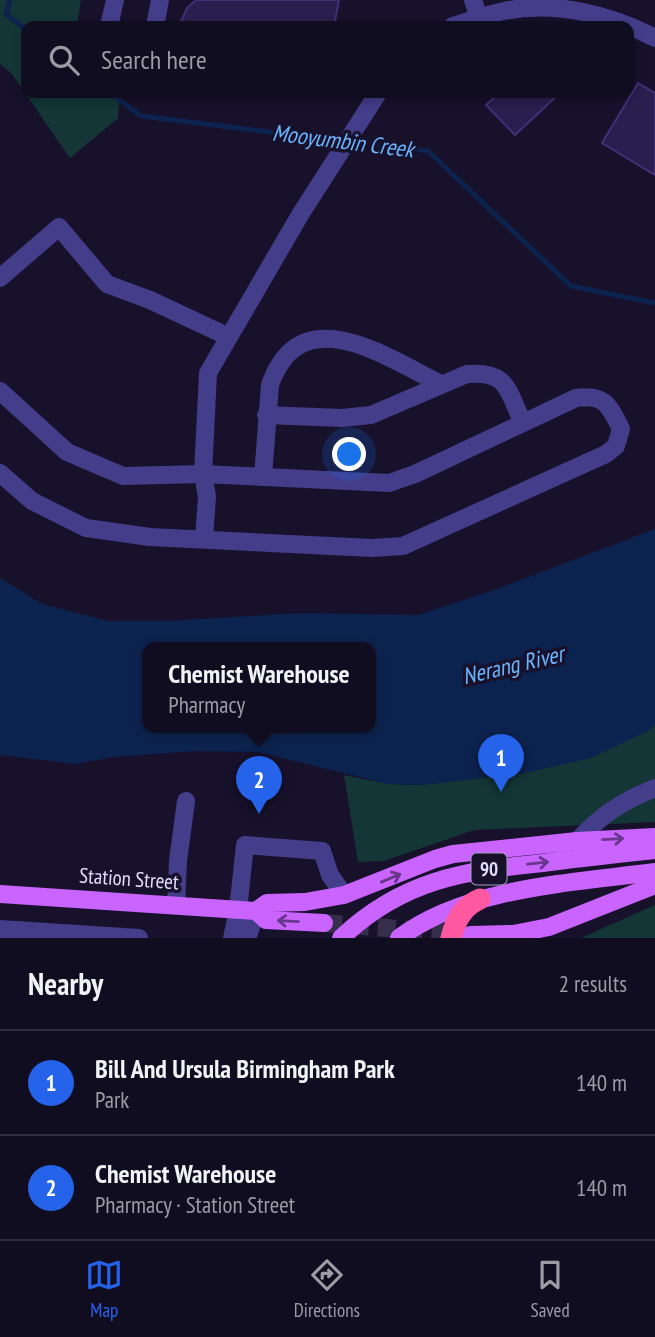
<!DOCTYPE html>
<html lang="en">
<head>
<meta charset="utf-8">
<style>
	:root { --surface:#110d21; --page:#1a162a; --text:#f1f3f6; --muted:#9c9ca5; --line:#302d3f; --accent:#2563eb }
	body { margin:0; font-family:"PT Sans Narrow",sans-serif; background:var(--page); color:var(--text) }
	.you { position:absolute; left:350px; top:455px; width:24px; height:24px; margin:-18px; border:5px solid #fff; border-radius:50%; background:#1a73e8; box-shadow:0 0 0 10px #1a73e833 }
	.badge { display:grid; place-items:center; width:46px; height:46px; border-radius:50%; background:var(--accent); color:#fff; font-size:23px; font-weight:700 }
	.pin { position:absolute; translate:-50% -58px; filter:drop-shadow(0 2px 4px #0008) }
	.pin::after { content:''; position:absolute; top:37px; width:24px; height:21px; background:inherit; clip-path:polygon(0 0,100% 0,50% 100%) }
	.popup { position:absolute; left:142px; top:642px; width:234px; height:91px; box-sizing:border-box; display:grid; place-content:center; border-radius:14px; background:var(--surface); filter:drop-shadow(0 2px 5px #0005); font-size:23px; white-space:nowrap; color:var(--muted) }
	.popup b { font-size:26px; color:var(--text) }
	.popup::after { content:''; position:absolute; left:50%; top:100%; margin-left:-14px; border:14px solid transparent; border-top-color:var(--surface) }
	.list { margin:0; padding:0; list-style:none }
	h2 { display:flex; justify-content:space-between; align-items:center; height:91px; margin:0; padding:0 28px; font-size:30px }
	h2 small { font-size:23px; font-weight:400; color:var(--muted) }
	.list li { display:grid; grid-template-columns:46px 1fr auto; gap:21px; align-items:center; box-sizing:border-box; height:105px; padding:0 28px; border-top:2px solid var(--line) }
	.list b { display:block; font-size:26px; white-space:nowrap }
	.list p { margin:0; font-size:23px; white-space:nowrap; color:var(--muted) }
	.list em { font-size:23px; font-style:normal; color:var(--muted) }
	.icon { flex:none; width:38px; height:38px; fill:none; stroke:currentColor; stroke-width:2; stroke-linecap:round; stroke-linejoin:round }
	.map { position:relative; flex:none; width:655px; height:938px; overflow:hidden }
	.search { position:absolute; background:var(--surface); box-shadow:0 4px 10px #0003; left:21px; right:21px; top:21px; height:77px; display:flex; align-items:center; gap:18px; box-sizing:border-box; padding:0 24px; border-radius:14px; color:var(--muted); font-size:26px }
	.sheet { height:301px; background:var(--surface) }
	nav { display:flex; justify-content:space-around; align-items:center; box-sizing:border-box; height:98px; border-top:2px solid var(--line); background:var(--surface); font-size:19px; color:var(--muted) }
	nav a { display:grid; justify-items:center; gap:4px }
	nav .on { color:var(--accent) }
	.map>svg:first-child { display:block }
	.green { fill:#143636 }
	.water { fill:#0d234f; fill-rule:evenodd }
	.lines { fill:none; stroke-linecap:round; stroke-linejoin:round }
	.stream { stroke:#0d234f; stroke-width:5 }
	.building { fill:#291e4d; stroke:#413078; stroke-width:2 }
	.major-tunnel { stroke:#352f4c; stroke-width:18; stroke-dasharray:18 9; stroke-linecap:butt }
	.minor { stroke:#433d8a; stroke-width:18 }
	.major { stroke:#ca64fe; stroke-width:18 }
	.highway { stroke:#fe58a1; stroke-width:21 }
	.oneway { stroke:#68368a }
	.labels { text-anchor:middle; stroke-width:7; stroke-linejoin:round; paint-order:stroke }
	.shield { fill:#17112c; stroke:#a59fc0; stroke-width:2 }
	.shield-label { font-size:19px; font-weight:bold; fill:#e2dcff }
	.street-label { font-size:21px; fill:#e2dcff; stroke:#17112c }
	.water-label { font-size:23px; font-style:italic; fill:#6bb4fe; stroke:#17112c }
</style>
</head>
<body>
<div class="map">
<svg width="655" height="938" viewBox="0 0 655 938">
	<rect width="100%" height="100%" fill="#17112c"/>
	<g class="green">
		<path d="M0,0H81L77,26H26V93H120L118,118L70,158L12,74L0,64Z"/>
		<path d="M655,725V822L474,830L384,861L358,862L344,775L388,784L421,785L525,773L646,732Z"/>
		<path d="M655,905V938H581Z"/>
	</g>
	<path class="water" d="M655,529V725L646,732L591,758L525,773L421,785L388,784L258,752L196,751L113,757L76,764L0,755V578L42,604L108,621H166L301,613L418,615L494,590ZM147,648H371V728H147Z"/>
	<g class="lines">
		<g class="stream">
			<path d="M10,0L6,14L26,30"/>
			<path d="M110,93L141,116L342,141"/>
			<path d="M352,142L428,151L571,286L655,303"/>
		</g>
	</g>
	<g class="building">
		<path d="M196,0H339L334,26H179L187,8Z"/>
		<path d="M638,83L655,93V175L602,143Z"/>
		<path d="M499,93H560L515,135L486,105Z"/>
	</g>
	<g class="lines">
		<path class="major-tunnel" d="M324,923L463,934"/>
		<g class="minor">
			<path d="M473,0L479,18"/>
			<path d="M109,26L115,0"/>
			<path d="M155,26L160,0"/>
			<path d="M453,26C470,21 487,14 504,11C555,1 610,14 655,38"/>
			<path d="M0,278L59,227L107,284L150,300L229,337"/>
			<path d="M0,391L67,452L123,476L203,474L389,483L415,474L576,398C605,394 609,405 621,429L616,446L606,454L403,546L372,548L150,537L86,528L32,501L0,473"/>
			<path d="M266,415L342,418L371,415L467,374C509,371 507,390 523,423"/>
			<path d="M263,477L270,385C301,296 387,358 441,384"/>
			<path d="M204,539L207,497L203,474L208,373L300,215L378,93"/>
			<path d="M577,841C601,815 622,801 655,788"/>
			<path d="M176,905L178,861L186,801"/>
			<path d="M0,929L139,938"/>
			<path d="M232,938L238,910L245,845L322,851L330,875L344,895"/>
			<path d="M245,938L249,933L256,911"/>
		</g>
		<g class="major">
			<path d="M0,894L256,911"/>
			<path d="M256,911L267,903L305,902L344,895L435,859L453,854L577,841L655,837"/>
			<path d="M256,911L266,920L324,923"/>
			<path d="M470,935L513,934L549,927L655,885"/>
			<path d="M341,938C402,880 463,871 543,863C580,858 618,854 655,850"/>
			<path d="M399,938C467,887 572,883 655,872"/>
		</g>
		<path class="highway" d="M451,938C455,921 463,906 480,899"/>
	</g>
	<defs><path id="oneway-shaft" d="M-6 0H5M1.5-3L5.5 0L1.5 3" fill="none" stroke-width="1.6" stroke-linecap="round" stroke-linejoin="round" transform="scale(1.75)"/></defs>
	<g class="oneway">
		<use href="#oneway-shaft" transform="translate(613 839) rotate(-3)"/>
		<use href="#oneway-shaft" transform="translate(538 863) rotate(-6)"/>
		<use href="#oneway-shaft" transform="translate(391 878) rotate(-23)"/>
		<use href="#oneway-shaft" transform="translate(288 921) rotate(-177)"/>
	</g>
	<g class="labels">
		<rect class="shield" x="471.5" y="853.5" width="35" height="31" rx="5"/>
		<g class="shield-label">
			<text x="489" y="876">90</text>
		</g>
		<g class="street-label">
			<text transform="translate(129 879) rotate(4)" y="7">Station Street</text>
		</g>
		<g class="water-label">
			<text transform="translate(343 141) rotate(7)" y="8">Mooyumbin Creek</text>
			<text transform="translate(513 665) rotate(-13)" y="8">Nerang River</text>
		</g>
	</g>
</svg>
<div class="you"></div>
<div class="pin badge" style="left:501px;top:792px">1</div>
<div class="pin badge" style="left:259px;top:814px">2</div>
<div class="popup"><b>Chemist Warehouse</b>Pharmacy</div>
<div class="search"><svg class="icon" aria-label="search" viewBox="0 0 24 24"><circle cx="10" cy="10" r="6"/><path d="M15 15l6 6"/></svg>Search here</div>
</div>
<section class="sheet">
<h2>Nearby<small>2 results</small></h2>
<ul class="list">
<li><span class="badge">1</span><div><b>Bill And Ursula Birmingham Park</b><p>Park</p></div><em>140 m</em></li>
<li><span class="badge">2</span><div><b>Chemist Warehouse</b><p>Pharmacy · Station Street</p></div><em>140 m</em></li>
</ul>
</section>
<nav>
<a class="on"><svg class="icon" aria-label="map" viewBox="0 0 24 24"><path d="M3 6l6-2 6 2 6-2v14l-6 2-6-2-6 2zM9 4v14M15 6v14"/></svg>Map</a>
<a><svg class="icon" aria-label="directions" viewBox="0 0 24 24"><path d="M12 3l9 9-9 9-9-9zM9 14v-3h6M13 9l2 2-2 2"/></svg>Directions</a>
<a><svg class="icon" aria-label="saved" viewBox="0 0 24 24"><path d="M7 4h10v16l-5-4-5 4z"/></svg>Saved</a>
</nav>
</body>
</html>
